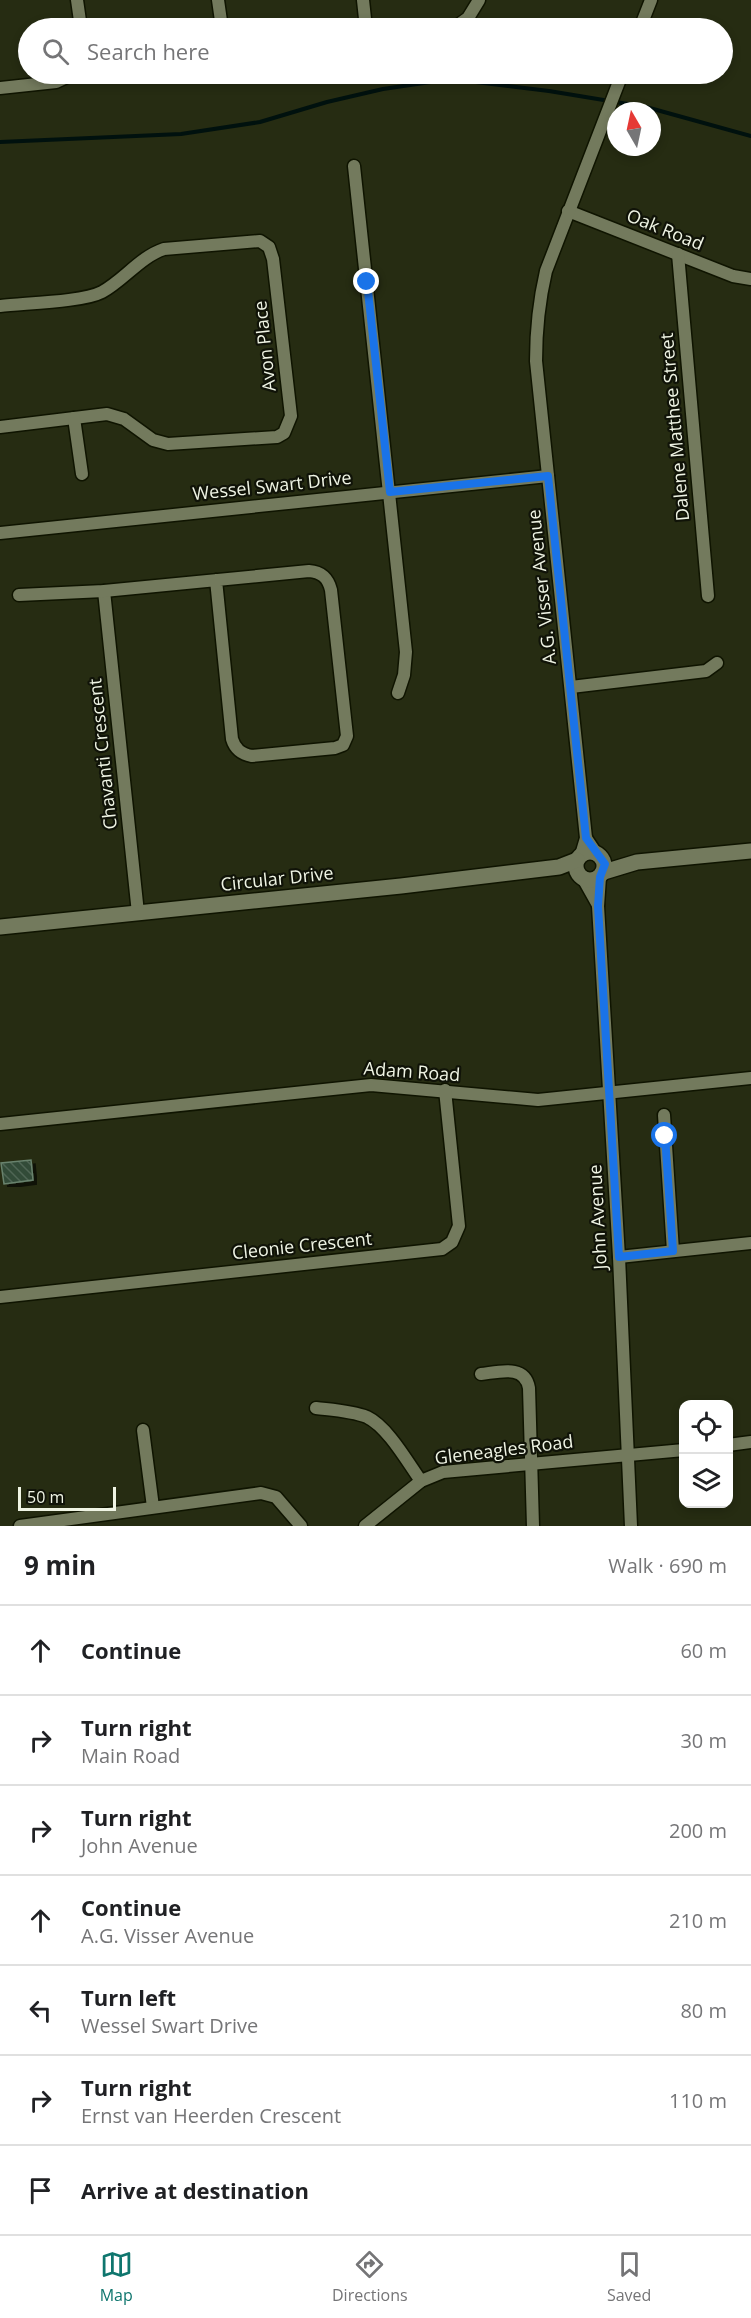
<!DOCTYPE html>
<html lang="en">
<head>
<meta charset="utf-8">
<style>
	:root { --surface:#fff; --page:#f6f6f6; --text:#202124; --muted:#757577; --line:#e0e0e0; --accent:#0f766e }
	body { margin:0; font-family:"Open Sans",sans-serif; background:var(--page); color:var(--text) }
	.controls { position:absolute; right:18px; bottom:18px; display:grid; overflow:hidden; border-radius:12px; box-shadow:0 3px 9px #0003 }
	.controls button { width:54px; height:54px; display:grid; place-items:center; padding:0; border:0; border-bottom:2px solid var(--line); background:var(--surface); color:var(--text); font:30px sans-serif }
	.compass { position:absolute; left:607px; top:102px; width:54px; height:54px; border-radius:50%; background:var(--surface); box-shadow:0 3px 9px #0003; rotate:351deg }
	.scale { position:absolute; left:18px; bottom:15px; width:98px; box-sizing:border-box; padding-left:6px; border:3px solid #eff4e4; border-top:0; font-size:16px; line-height:21px; white-space:nowrap; color:#eff4e4; -webkit-text-stroke:4px #101308; paint-order:stroke }
	.stop { position:absolute; width:18px; height:18px; margin:-14px; border:4px solid #1a73e8; border-radius:50%; background:#fff }
	.stop.end { background:#1a73e8; border-color:#fff; box-shadow:0 2px 6px #0008 }
	.list { margin:0; padding:0; list-style:none }
	h2 { display:flex; justify-content:space-between; align-items:center; height:78px; margin:0; padding:0 24px; font-size:26px }
	h2 small { font-size:20px; font-weight:400; color:var(--muted) }
	.list li { display:grid; grid-template-columns:39px 1fr auto; gap:18px; align-items:center; box-sizing:border-box; height:90px; padding:0 24px; border-top:2px solid var(--line) }
	.list b { display:block; font-size:22px; white-space:nowrap }
	.list p { margin:0; font-size:20px; white-space:nowrap; color:var(--muted) }
	.list em { font-size:20px; font-style:normal; color:var(--muted) }
	.icon { flex:none; width:33px; height:33px; fill:none; stroke:currentColor; stroke-width:2; stroke-linecap:round; stroke-linejoin:round }
	.map { position:relative; flex:none; width:751px; height:1526px; overflow:hidden }
	.search { position:absolute; background:var(--surface); box-shadow:0 3px 9px #0003; left:18px; right:18px; top:18px; height:66px; display:flex; align-items:center; gap:15px; box-sizing:border-box; padding:0 21px; border-radius:33px; color:var(--muted); font-size:22px }
	.sheet { height:708px; background:var(--surface) }
	nav { display:flex; justify-content:space-around; align-items:center; box-sizing:border-box; height:84px; border-top:2px solid var(--line); background:var(--surface); font-size:16px; color:var(--muted) }
	nav a { display:grid; justify-items:center; gap:3px }
	nav .on { color:var(--accent) }
	.map>svg:first-child { display:block }
	.lines { fill:none; stroke-linecap:round; stroke-linejoin:round }
	.stream { stroke:#00110e; stroke-width:4 }
	.building { fill:url(#building-back-hatch); stroke:#68826d; stroke-width:1.5; filter:url(#shadow) }
	.minor-casing { stroke:#0f1400; stroke-width:15 }
	.tertiary-casing { stroke:#0f1400; stroke-width:18 }
	.minor { stroke:#737a5d; stroke-width:12 }
	.tertiary { stroke:#737a5d; stroke-width:15 }
	.route { stroke:#1a73e8; stroke-width:8 }
	.labels { text-anchor:middle; stroke-width:4.5; stroke-linejoin:round; paint-order:stroke }
	.street-label { font-size:18px; fill:#eff4e4; stroke:#101308 }
</style>
</head>
<body>
<div class="map">
<svg width="751" height="1526" viewBox="0 0 751 1526">
	<defs>
		<pattern id="building-back-hatch" width="6" height="6" patternUnits="userSpaceOnUse" patternTransform="scale(1.5)"><rect width="6" height="6" fill="#324b37"/><path d="M-1 5l2 2M0 0l6 6M5-1l2 2" fill="none" stroke="#506654"/></pattern>
		<filter id="shadow"><feDropShadow dx="4" dy="4" stdDeviation="0" flood-color="#0009"/></filter>
	</defs>
	<rect width="100%" height="100%" fill="#262c12"/>
	<g class="lines">
		<path class="stream" d="M0,142L181,134L260,122L327,102L383,89L451,79L549,91L646,107L751,136"/>
	</g>
	<path class="building" d="M31,1160L33,1180L4,1184L1,1163Z"/>
	<g class="lines">
		<g class="minor-casing">
			<g id="minor">
				<path d="M77,0L81,28"/>
				<path d="M218,0L222,28"/>
				<path d="M363,0L366,28"/>
				<path d="M454,28L468,18L479,0"/>
				<path d="M640,28L651,0"/>
				<path d="M0,88L56,82L73,74"/>
				<path d="M354,166L406,652L404,675L398,693"/>
				<path d="M568,211L733,276L751,279"/>
				<path d="M678,254L708,596"/>
				<path d="M0,306C25,303 83,302 102,292C124,280 140,257 164,249L260,241L269,247L273,259L291,416L284,433L277,437L168,444L153,440L124,419L107,414L0,427"/>
				<path d="M74,418L82,474"/>
				<path d="M0,533L548,476"/>
				<path d="M104,591L138,913"/>
				<path d="M19,595L104,591L309,571C322,572 328,578 331,590L346,727L347,736L343,745L335,748L252,756C241,754 235,749 232,739L216,580"/>
				<path d="M571,687L706,671L717,663"/>
				<path d="M586,838L596,853"/>
				<path d="M581,855L586,838L536,361C536,330 539,301 546,271L622,74"/>
				<path d="M600,877L598,906L619,1257L631,1526"/>
				<path d="M584,880L598,905"/>
				<path d="M664,1115L673,1251"/>
				<path d="M0,1124L371,1085L538,1100L751,1078"/>
				<path d="M619,1257L751,1243"/>
				<path d="M0,1297L442,1249L452,1242L459,1226L445,1090"/>
				<path d="M481,1374C499,1372 525,1364 529,1388L533,1526"/>
				<path d="M316,1408C333,1410 352,1411 367,1417C388,1427 408,1463 421,1481"/>
				<path d="M143,1430L153,1507"/>
				<path d="M728,1445L751,1442"/>
				<path d="M20,1526L261,1493L276,1497L301,1526"/>
				<path d="M365,1526L421,1481L443,1472L684,1450"/>
			</g>
		</g>
		<g class="tertiary-casing">
			<g id="tertiary">
				<circle cx="590" cy="866" r="14"/>
				<path d="M604,872L637,862L751,851"/>
				<path d="M0,927L401,886L559,867L577,860"/>
			</g>
		</g>
		<use href="#minor" class="minor"/>
		<use href="#tertiary" class="tertiary"/>
	</g>
	<g class="lines">
		<path class="route" d="M367,282L390,492L548,476L586,838L605,864L600,877L598,906L619,1257L673,1251L665,1136"/>
	</g>
	<g class="labels">
		<g class="street-label">
			<text transform="translate(665 230) rotate(22)" y="6">Oak Road</text>
			<text transform="translate(265 346) rotate(-96)" y="6">Avon Place</text>
			<text transform="translate(675 427) rotate(-95)" y="6">Dalene Matthee Street</text>
			<text transform="translate(272 486) rotate(-6)" y="6">Wessel Swart Drive</text>
			<text transform="translate(542 587) rotate(-96)" y="6">A.G. Visser Avenue</text>
			<text transform="translate(103 754) rotate(-96)" y="6">Chavanti Crescent</text>
			<text transform="translate(277 879) rotate(-6)" y="6">Circular Drive</text>
			<text transform="translate(412 1072) rotate(4)" y="6">Adam Road</text>
			<text transform="translate(598 1217) rotate(-93)" y="6">John Avenue</text>
			<text transform="translate(302 1246) rotate(-6)" y="6">Cleonie Crescent</text>
			<text transform="translate(504 1450) rotate(-7)" y="6">Gleneagles Road</text>
		</g>
	</g>
</svg>
<div class="controls">
<button><svg class="icon" aria-label="locate" viewBox="0 0 24 24"><circle cx="12" cy="12" r="6"/><path d="M12 2v4M12 18v4M2 12h4M18 12h4"/></svg></button>
<button><svg class="icon" aria-label="layers" viewBox="0 0 24 24"><path d="M12 4l9 5-9 5-9-5zM3 14l9 5 9-5"/></svg></button>
</div>
<svg class="compass" viewBox="-18 -18 36 36"><path d="M0-13l5 13h-10z" fill="#e53935"/><path d="M0 13l5-13h-10z" fill="#757577"/></svg>
<div class="scale">50 m</div>
<div class="stop" style="left:665px;top:1136px"></div>
<div class="stop end" style="left:367px;top:282px"></div>
<div class="search"><svg class="icon" aria-label="search" viewBox="0 0 24 24"><circle cx="10" cy="10" r="6"/><path d="M15 15l6 6"/></svg>Search here</div>
</div>
<section class="sheet">
<h2>9 min<small>Walk · 690 m</small></h2>
<ul class="list">
<li><svg class="icon" aria-label="ahead" viewBox="0 0 24 24"><path d="M12 20V5M6 11l6-6 6 6"/></svg><div><b>Continue</b></div><em>60 m</em></li>
<li><svg class="icon" aria-label="right" viewBox="0 0 24 24"><path d="M7 20v-9h11M14 6l5 5-5 5"/></svg><div><b>Turn right</b><p>Main Road</p></div><em>30 m</em></li>
<li><svg class="icon" aria-label="right" viewBox="0 0 24 24"><path d="M7 20v-9h11M14 6l5 5-5 5"/></svg><div><b>Turn right</b><p>John Avenue</p></div><em>200 m</em></li>
<li><svg class="icon" aria-label="ahead" viewBox="0 0 24 24"><path d="M12 20V5M6 11l6-6 6 6"/></svg><div><b>Continue</b><p>A.G. Visser Avenue</p></div><em>210 m</em></li>
<li><svg class="icon" aria-label="left" viewBox="0 0 24 24"><path d="M17 20v-9H6M10 6l-5 5 5 5"/></svg><div><b>Turn left</b><p>Wessel Swart Drive</p></div><em>80 m</em></li>
<li><svg class="icon" aria-label="right" viewBox="0 0 24 24"><path d="M7 20v-9h11M14 6l5 5-5 5"/></svg><div><b>Turn right</b><p>Ernst van Heerden Crescent</p></div><em>110 m</em></li>
<li><svg class="icon" aria-label="arrive" viewBox="0 0 24 24"><path d="M6 21V4h12l-3 4 3 4H6"/></svg><div><b>Arrive at destination</b></div></li>
</ul>
</section>
<nav>
<a class="on"><svg class="icon" aria-label="map" viewBox="0 0 24 24"><path d="M3 6l6-2 6 2 6-2v14l-6 2-6-2-6 2zM9 4v14M15 6v14"/></svg>Map</a>
<a><svg class="icon" aria-label="directions" viewBox="0 0 24 24"><path d="M12 3l9 9-9 9-9-9zM9 14v-3h6M13 9l2 2-2 2"/></svg>Directions</a>
<a><svg class="icon" aria-label="saved" viewBox="0 0 24 24"><path d="M7 4h10v16l-5-4-5 4z"/></svg>Saved</a>
</nav>
</body>
</html>
